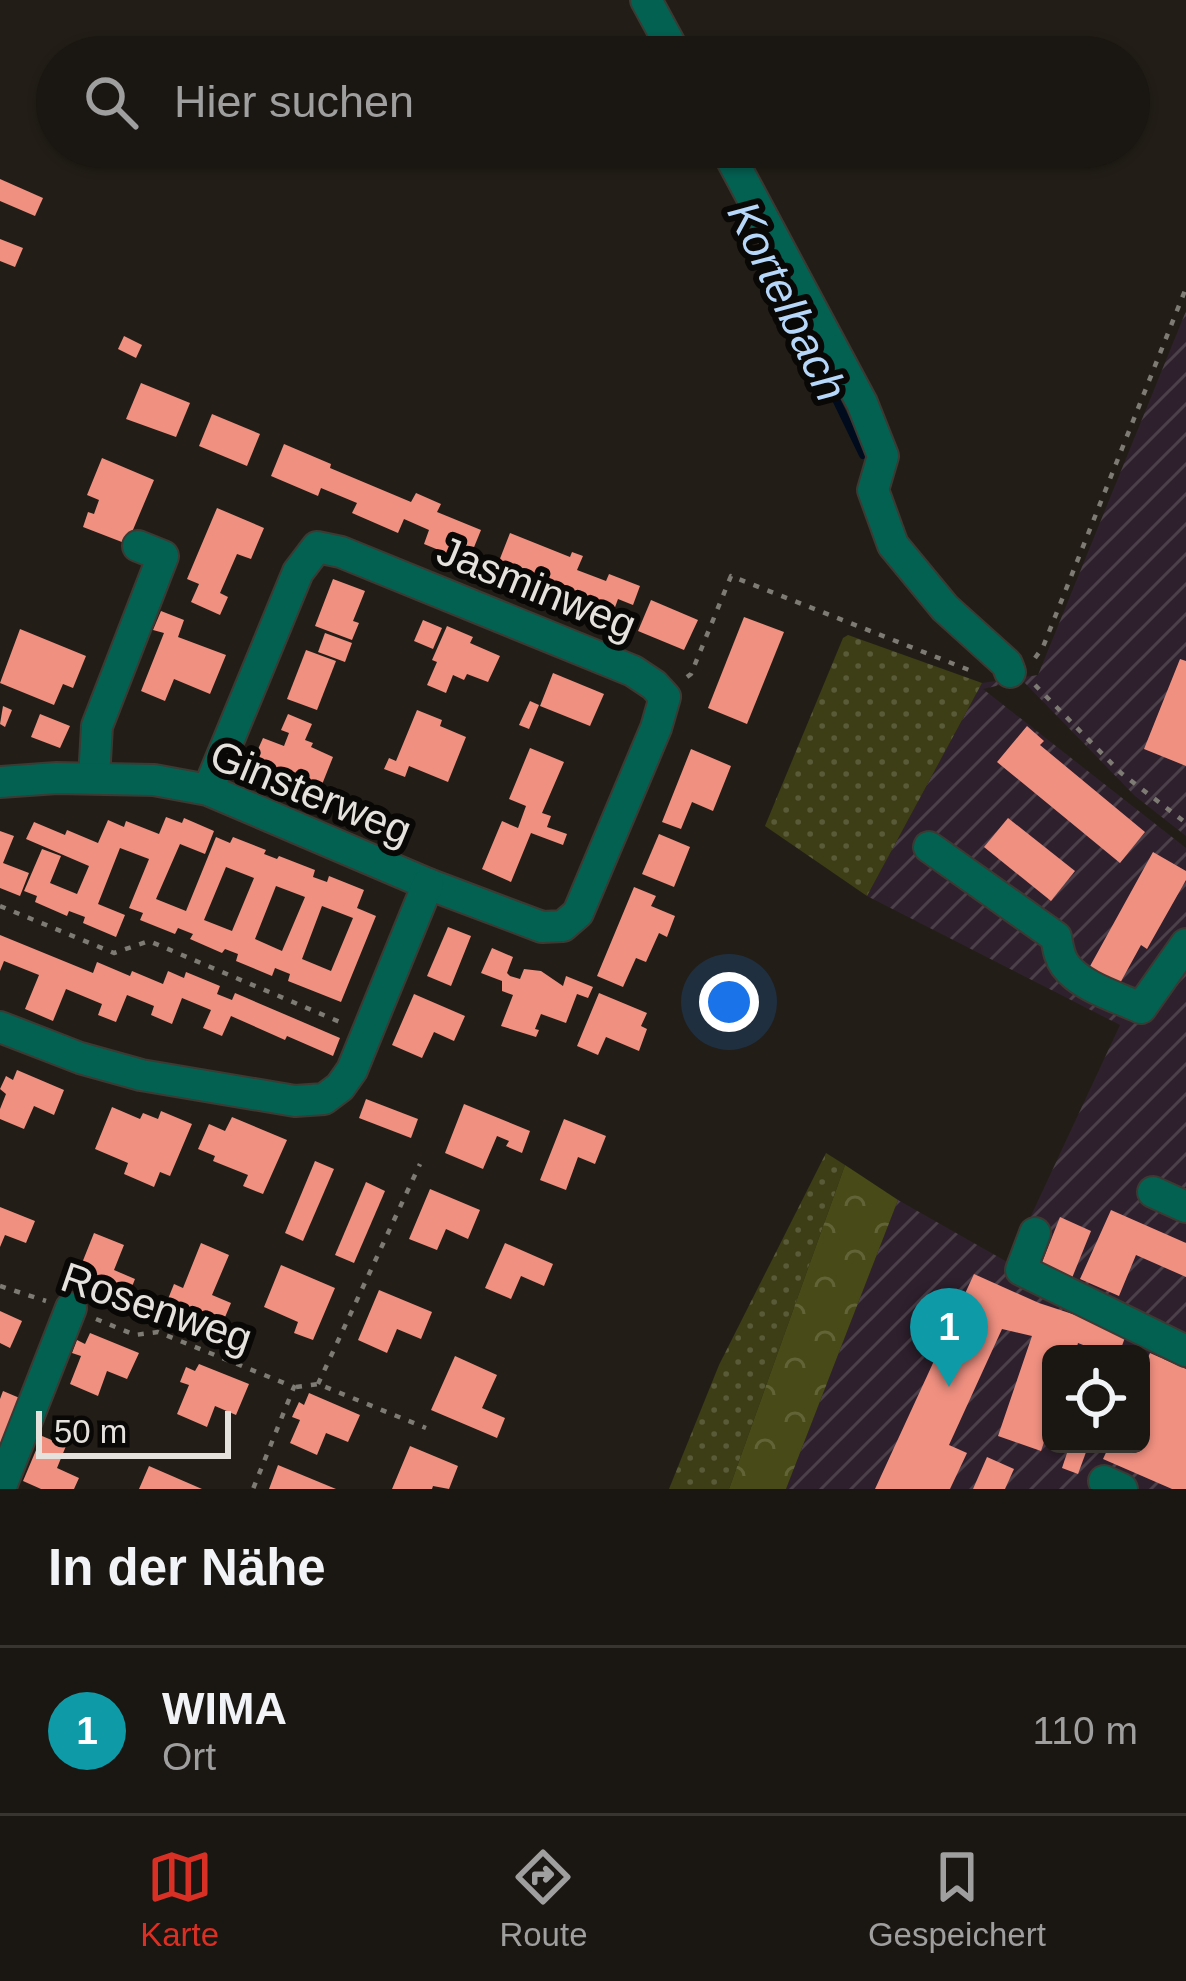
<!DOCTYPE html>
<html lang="de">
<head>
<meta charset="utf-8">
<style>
	:root { --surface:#1a1611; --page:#231f1a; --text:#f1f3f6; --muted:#9f9f9f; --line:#383531; --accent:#d93025 }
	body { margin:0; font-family:Helvetica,sans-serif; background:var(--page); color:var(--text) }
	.controls { position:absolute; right:36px; bottom:36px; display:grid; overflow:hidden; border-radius:18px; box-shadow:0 3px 9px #0004 }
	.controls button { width:108px; height:108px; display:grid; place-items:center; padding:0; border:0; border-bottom:3px solid var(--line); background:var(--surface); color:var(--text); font:60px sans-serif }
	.scale { position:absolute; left:36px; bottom:30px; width:195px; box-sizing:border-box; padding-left:12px; border:6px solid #e5e2de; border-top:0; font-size:33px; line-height:42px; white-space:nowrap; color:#e5e2de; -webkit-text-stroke:9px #0a0806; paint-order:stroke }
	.you { position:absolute; left:729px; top:1002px; width:42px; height:42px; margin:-30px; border:9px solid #fff; border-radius:50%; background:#1a73e8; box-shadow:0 0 0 18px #1a73e833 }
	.badge { display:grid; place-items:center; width:78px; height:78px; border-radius:50%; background:var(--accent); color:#fff; font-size:39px; font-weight:700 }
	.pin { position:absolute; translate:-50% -99px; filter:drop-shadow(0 3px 6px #0008) }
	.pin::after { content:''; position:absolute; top:63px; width:42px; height:36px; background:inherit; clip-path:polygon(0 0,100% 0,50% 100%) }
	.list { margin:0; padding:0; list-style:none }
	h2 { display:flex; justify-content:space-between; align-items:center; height:156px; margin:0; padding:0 48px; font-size:51px }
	h2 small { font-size:39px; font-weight:400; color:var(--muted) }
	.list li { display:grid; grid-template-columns:78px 1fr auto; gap:36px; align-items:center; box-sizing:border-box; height:168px; padding:0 48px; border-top:3px solid var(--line) }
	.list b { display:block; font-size:45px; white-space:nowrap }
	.list p { margin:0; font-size:39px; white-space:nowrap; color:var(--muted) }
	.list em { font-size:39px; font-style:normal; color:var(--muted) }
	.icon { flex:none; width:66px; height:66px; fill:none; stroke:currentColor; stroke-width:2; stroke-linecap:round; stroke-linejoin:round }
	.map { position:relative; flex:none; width:1186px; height:1489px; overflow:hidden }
	.search { position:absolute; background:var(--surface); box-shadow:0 3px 9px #0004; left:36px; right:36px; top:36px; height:132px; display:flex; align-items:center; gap:30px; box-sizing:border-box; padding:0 42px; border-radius:66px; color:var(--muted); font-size:45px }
	.sheet { height:324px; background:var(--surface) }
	nav { display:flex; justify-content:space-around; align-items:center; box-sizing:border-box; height:168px; border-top:3px solid var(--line); background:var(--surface); font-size:33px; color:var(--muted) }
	nav a { display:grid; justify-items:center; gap:6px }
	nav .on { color:var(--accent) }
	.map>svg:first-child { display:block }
	.industrial { fill:url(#industrial-furrows); fill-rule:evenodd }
	.grass { fill:url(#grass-dots) }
	.forest { fill:url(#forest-crowns) }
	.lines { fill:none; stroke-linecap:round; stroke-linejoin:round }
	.stream { stroke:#000b1e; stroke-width:8 }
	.building { fill:#f09081; fill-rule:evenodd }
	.minor-casing { stroke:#3d3933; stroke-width:34 }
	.path { stroke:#7e7a74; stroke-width:4.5; stroke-dasharray:6 9; stroke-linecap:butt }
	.minor { stroke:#036152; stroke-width:30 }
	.labels { text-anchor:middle; stroke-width:12; stroke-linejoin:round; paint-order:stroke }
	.street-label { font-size:42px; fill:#e5e2de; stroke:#0a0806 }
	.water-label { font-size:45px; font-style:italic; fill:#b6d7f9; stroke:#0a0806 }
</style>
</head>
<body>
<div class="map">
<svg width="1186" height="1489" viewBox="0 0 1186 1489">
	<defs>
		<pattern id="industrial-furrows" width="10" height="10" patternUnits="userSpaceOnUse" patternTransform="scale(3)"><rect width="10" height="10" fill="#2e202d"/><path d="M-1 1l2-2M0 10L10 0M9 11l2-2" fill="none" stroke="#4c404b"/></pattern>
		<pattern id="grass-dots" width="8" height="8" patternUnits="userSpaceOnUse" patternTransform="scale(3)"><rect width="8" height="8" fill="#3d3e15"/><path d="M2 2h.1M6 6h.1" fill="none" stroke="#595a37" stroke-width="1.8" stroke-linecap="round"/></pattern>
		<pattern id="forest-crowns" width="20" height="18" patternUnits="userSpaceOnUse" patternTransform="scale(3)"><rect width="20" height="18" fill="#484a17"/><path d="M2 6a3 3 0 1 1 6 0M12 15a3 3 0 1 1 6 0" fill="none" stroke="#626438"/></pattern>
	</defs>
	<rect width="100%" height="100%" fill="#221e17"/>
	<path class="industrial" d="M1186,311V836L1135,796L1022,680L983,689L1186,848V1489H786L898,1200L1009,1263L1120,1025L867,896L982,683L1038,675ZM1051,1354H1141V1444H1051Z"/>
	<g class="grass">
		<path d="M848,635L982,683L867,896L765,826L843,638Z"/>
		<path d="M826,1153L845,1165L729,1489H669L719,1365Z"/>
	</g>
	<path class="forest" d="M845,1165L898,1200L786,1489H729Z"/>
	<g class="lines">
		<path class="stream" d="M764,251L863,455"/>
	</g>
	<g class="building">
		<path d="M0,179L43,198L35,216L0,201Z"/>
		<path d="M0,239L23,248L15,267L0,261Z"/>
		<path d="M124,336L142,345L136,358L118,349Z"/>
		<path d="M141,383L190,403L176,437L126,419Z"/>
		<path d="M212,414L260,434L247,466L199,446Z"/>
		<path d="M284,444L331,464L330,468L411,502L416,493L441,504L437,512L481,530L468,562L424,544L429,530L404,519L398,533L352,513L357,503L321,488L318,496L271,476Z"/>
		<path d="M102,458L154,480L127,544L83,527L88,512L94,514L99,500L87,495Z"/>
		<path d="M217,508L264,528L251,559L237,554L220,593L228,597L220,615L191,602L199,584L187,579Z"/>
		<path d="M510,533L570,557L572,552L583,556L577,570L606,581L609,574L640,586L633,605L618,599L610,621L565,604L570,588L549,580L542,599L492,579Z"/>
		<path d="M333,579L365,591L353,621L359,623L352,640L315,626Z"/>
		<path d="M651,600L698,620L684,650L638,631Z"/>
		<path d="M161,611L184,620L178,637L226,655L210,694L174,679L165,701L141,691L164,633L153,630Z"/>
		<path d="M744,617L784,632L747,724L708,708Z"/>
		<path d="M423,620L442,628L433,649L414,641Z"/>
		<path d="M447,626L473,637L470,643L500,656L488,682L467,674L464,680L453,675L446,693L427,685L437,662L432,660Z"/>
		<path d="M20,629L86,656L73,688L63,684L54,705L0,683Z"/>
		<path d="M325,633L352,643L345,662L318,652Z"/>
		<path d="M306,650L336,661L317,710L287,699Z"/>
		<path d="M1180,659L1186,661V766L1144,749Z"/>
		<path d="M553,673L604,694L590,726L540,706Z"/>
		<path d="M530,701L539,705L529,729L519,725Z"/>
		<path d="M3,706L12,710L5,727L0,724Z"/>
		<path d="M417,710L442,720L440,726L466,737L448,782L409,766L405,777L384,769L389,758L396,761Z"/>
		<path d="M40,714L70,726L60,748L31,737Z"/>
		<path d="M288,714L312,724L305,740L313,743L311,747L333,757L315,802L268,782L271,774L251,765L263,738L284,746L289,733L281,730Z"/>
		<path d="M1027,726L1044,741L1040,745L1145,832L1120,863L997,762Z"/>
		<path d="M530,748L564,762L542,813L551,816L547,827L567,834L563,845L531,833L511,882L482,869L502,821L518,828L526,806L509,799Z"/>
		<path d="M691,749L731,766L713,811L692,802L681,829L662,822Z"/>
		<path d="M166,817L182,823L184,818L214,831L205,854L180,844L156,899L186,911L216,837L230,843L233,837L266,850L264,854L277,859L279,856L315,870L313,877L327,882L329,876L364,890L357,908L376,916L341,1002L288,981L290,974L275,968L272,976L236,961L238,954L225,949L222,953L190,939L193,934L178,928L175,934L140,920L143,913L129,908L149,859L120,848L98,904L125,915L116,937L83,923L85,917L69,911L67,916L35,902L37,896L24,891L42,849L61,856L50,883L77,894L89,866L26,839L34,822L65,835L67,830L98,843L108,820L124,827L126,821L159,834ZM226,867L254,878L232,931L204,920ZM276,886L305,897L282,951L255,939ZM322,906L353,918L331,971L302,959Z"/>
		<path d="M1008,818L1075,871L1051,901L984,847Z"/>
		<path d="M0,831L14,836L3,863L29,873L20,896L0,888Z"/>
		<path d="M659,834L690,847L674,887L642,874Z"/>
		<path d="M1153,852L1186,871V880L1147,949L1141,945L1119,985L1089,968Z"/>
		<path d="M634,887L656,896L651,906L675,916L667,937L659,933L646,962L636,958L623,987L597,976Z"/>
		<path d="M448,927L471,936L451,986L427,976Z"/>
		<path d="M0,935L93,973L97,962L130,976L132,971L163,984L168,971L184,978L186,972L220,986L217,994L232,1000L235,993L340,1038L333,1056L287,1036L285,1040L231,1016L222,1036L203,1028L211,1010L182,998L172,1024L151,1015L154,1006L127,995L116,1022L98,1015L102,1004L66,989L53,1021L25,1009L39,975L4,961L0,971Z"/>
		<path d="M492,948L513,957L507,973L510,976L520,979L524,969L541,971L563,986L566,976L593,987L588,998L577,994L566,1023L541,1014L535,1029L539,1030L536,1037L501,1026L513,995L502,991V981L481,973Z"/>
		<path d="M599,993L647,1013L641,1026L647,1029L639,1051L606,1037L598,1055L577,1046Z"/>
		<path d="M414,994L465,1016L454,1041L434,1032L422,1058L392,1045Z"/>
		<path d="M17,1070L64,1090L54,1115L34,1106L24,1129L0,1119V1109L6,1094L0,1089L6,1076L13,1080Z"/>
		<path d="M366,1099L418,1119L411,1138L359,1118Z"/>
		<path d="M464,1104L530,1131L522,1153L506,1146L509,1141L497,1136L483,1169L445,1153Z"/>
		<path d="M112,1107L140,1119L143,1113L158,1119L161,1111L192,1124L170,1176L160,1172L154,1187L124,1174L128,1163L95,1149Z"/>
		<path d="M232,1117L287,1140L263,1194L243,1186L248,1175L213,1161L215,1156L198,1149L209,1124L225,1131Z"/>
		<path d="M564,1119L606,1136L595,1164L578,1157L566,1190L540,1180Z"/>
		<path d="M315,1161L334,1169L303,1241L285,1233Z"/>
		<path d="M366,1182L385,1191L354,1263L335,1255Z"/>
		<path d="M430,1189L480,1210L468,1239L446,1229L437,1250L409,1239Z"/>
		<path d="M0,1207L35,1221L26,1243L5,1235L0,1247Z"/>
		<path d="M1111,1210L1186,1243V1277L1136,1255L1119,1296L1080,1279Z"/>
		<path d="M1060,1217L1091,1231L1072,1278L1041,1265Z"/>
		<path d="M94,1233L124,1245L114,1270L135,1279L124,1307L73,1286L76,1277L68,1274L74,1259L82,1263Z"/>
		<path d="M201,1243L229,1255L212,1295L231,1303L220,1329L174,1309L176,1303L168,1299L174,1284L183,1288Z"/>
		<path d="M505,1243L553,1264L544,1286L521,1276L511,1299L485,1288Z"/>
		<path d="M281,1265L335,1288L313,1340L294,1333L298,1322L264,1307Z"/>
		<path d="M974,1274L1039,1303L1127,1332L1119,1354H1100L1101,1352L1078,1343L1075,1354H1051V1422L1041,1451L998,1436L1032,1336L1002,1329L949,1445L967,1453L950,1489H875Z"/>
		<path d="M379,1290L432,1312L421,1339L397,1329L387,1353L358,1340Z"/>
		<path d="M0,1311L22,1321L10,1348L0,1343Z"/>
		<path d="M90,1333L139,1353L127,1379L107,1371L98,1396L70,1384L81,1356L72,1353L77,1340L85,1344Z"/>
		<path d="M1150,1353L1186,1369V1489H1172L1103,1459L1110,1444H1141V1373Z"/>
		<path d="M455,1356L497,1375L482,1408L505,1418L497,1438L431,1410Z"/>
		<path d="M199,1364L249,1384L236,1415L215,1406L207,1427L177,1414L189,1385L180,1382L186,1367L195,1371Z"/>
		<path d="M3,1391L22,1399L0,1450V1399Z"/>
		<path d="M309,1393L360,1415L348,1442L326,1433L317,1455L290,1443L300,1420L292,1417L299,1402L304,1405Z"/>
		<path d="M42,1436L66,1446L57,1468L79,1478L74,1489H41L23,1481Z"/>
		<path d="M1070,1444H1089L1078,1474L1062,1468Z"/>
		<path d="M410,1446L458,1466L449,1489L433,1486L432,1489H392Z"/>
		<path d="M987,1457L1014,1469L1005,1489H973Z"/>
		<path d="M278,1465L336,1489H269Z"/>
		<path d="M149,1466L202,1489H139Z"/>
	</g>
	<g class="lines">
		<g class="minor-casing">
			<g id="minor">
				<path d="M646,0L677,57"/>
				<path d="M725,147L862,403L883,456L873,490L893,545L945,608L1007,664L1010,672"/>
				<path d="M94,778L97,726L163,556L138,546"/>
				<path d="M0,782L57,778L154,780L208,790L428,884L542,927L563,926L578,913L656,728L665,697L654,685L633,671L341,552L317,547L298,572L208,790"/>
				<path d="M929,847L1056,937C1058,947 1059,957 1065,965C1081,987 1117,997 1141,1008L1186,944"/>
				<path d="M0,1027L80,1058L141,1075L295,1101L324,1099L340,1087L352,1070L428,884"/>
				<path d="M1153,1192L1186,1207"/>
				<path d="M1035,1233L1021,1270L1186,1351"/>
				<path d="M1104,1481L1122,1489"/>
				<path d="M0,1489L71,1308"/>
			</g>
		</g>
		<g class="path">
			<path d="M1035,658L1043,647L1186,288"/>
			<path d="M687,677L691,674L731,576L969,670"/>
			<path d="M1035,685L1121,773L1186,823"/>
			<path d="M0,906L114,953L149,941L340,1022"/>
			<path d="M0,1286L46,1301"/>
			<path d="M96,1319L135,1335L158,1332L294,1387L253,1489"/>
			<path d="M318,1384L420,1164"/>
			<path d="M296,1387L318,1384L426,1428"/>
		</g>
		<use href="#minor" class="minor"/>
	</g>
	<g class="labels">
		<g class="street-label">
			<text transform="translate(537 587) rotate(22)" y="15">Jasminweg</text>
			<text transform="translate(311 792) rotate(22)" y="15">Ginsterweg</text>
			<text transform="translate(157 1307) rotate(19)" y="15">Rosenweg</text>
		</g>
		<g class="water-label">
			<text transform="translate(788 301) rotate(64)" y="16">Kortelbach</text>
		</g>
	</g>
</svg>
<div class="controls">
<button><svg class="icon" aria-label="locate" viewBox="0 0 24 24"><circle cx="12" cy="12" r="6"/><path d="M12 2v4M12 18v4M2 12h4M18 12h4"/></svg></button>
</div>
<div class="scale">50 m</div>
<div class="you"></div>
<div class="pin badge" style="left:949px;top:1387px;background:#0f9aa8">1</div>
<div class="search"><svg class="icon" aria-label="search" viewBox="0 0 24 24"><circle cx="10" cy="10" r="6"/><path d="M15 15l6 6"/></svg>Hier suchen</div>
</div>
<section class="sheet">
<h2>In der Nähe<small></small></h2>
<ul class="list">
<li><span class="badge" style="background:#0f9aa8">1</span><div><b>WIMA</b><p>Ort</p></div><em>110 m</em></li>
</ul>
</section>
<nav>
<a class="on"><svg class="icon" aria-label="map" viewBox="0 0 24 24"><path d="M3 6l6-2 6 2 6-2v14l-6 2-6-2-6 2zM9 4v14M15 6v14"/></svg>Karte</a>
<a><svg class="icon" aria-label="directions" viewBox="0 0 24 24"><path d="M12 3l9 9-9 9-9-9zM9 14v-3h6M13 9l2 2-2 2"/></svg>Route</a>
<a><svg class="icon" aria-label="saved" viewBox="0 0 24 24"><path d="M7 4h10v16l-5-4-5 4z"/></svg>Gespeichert</a>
</nav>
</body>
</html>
